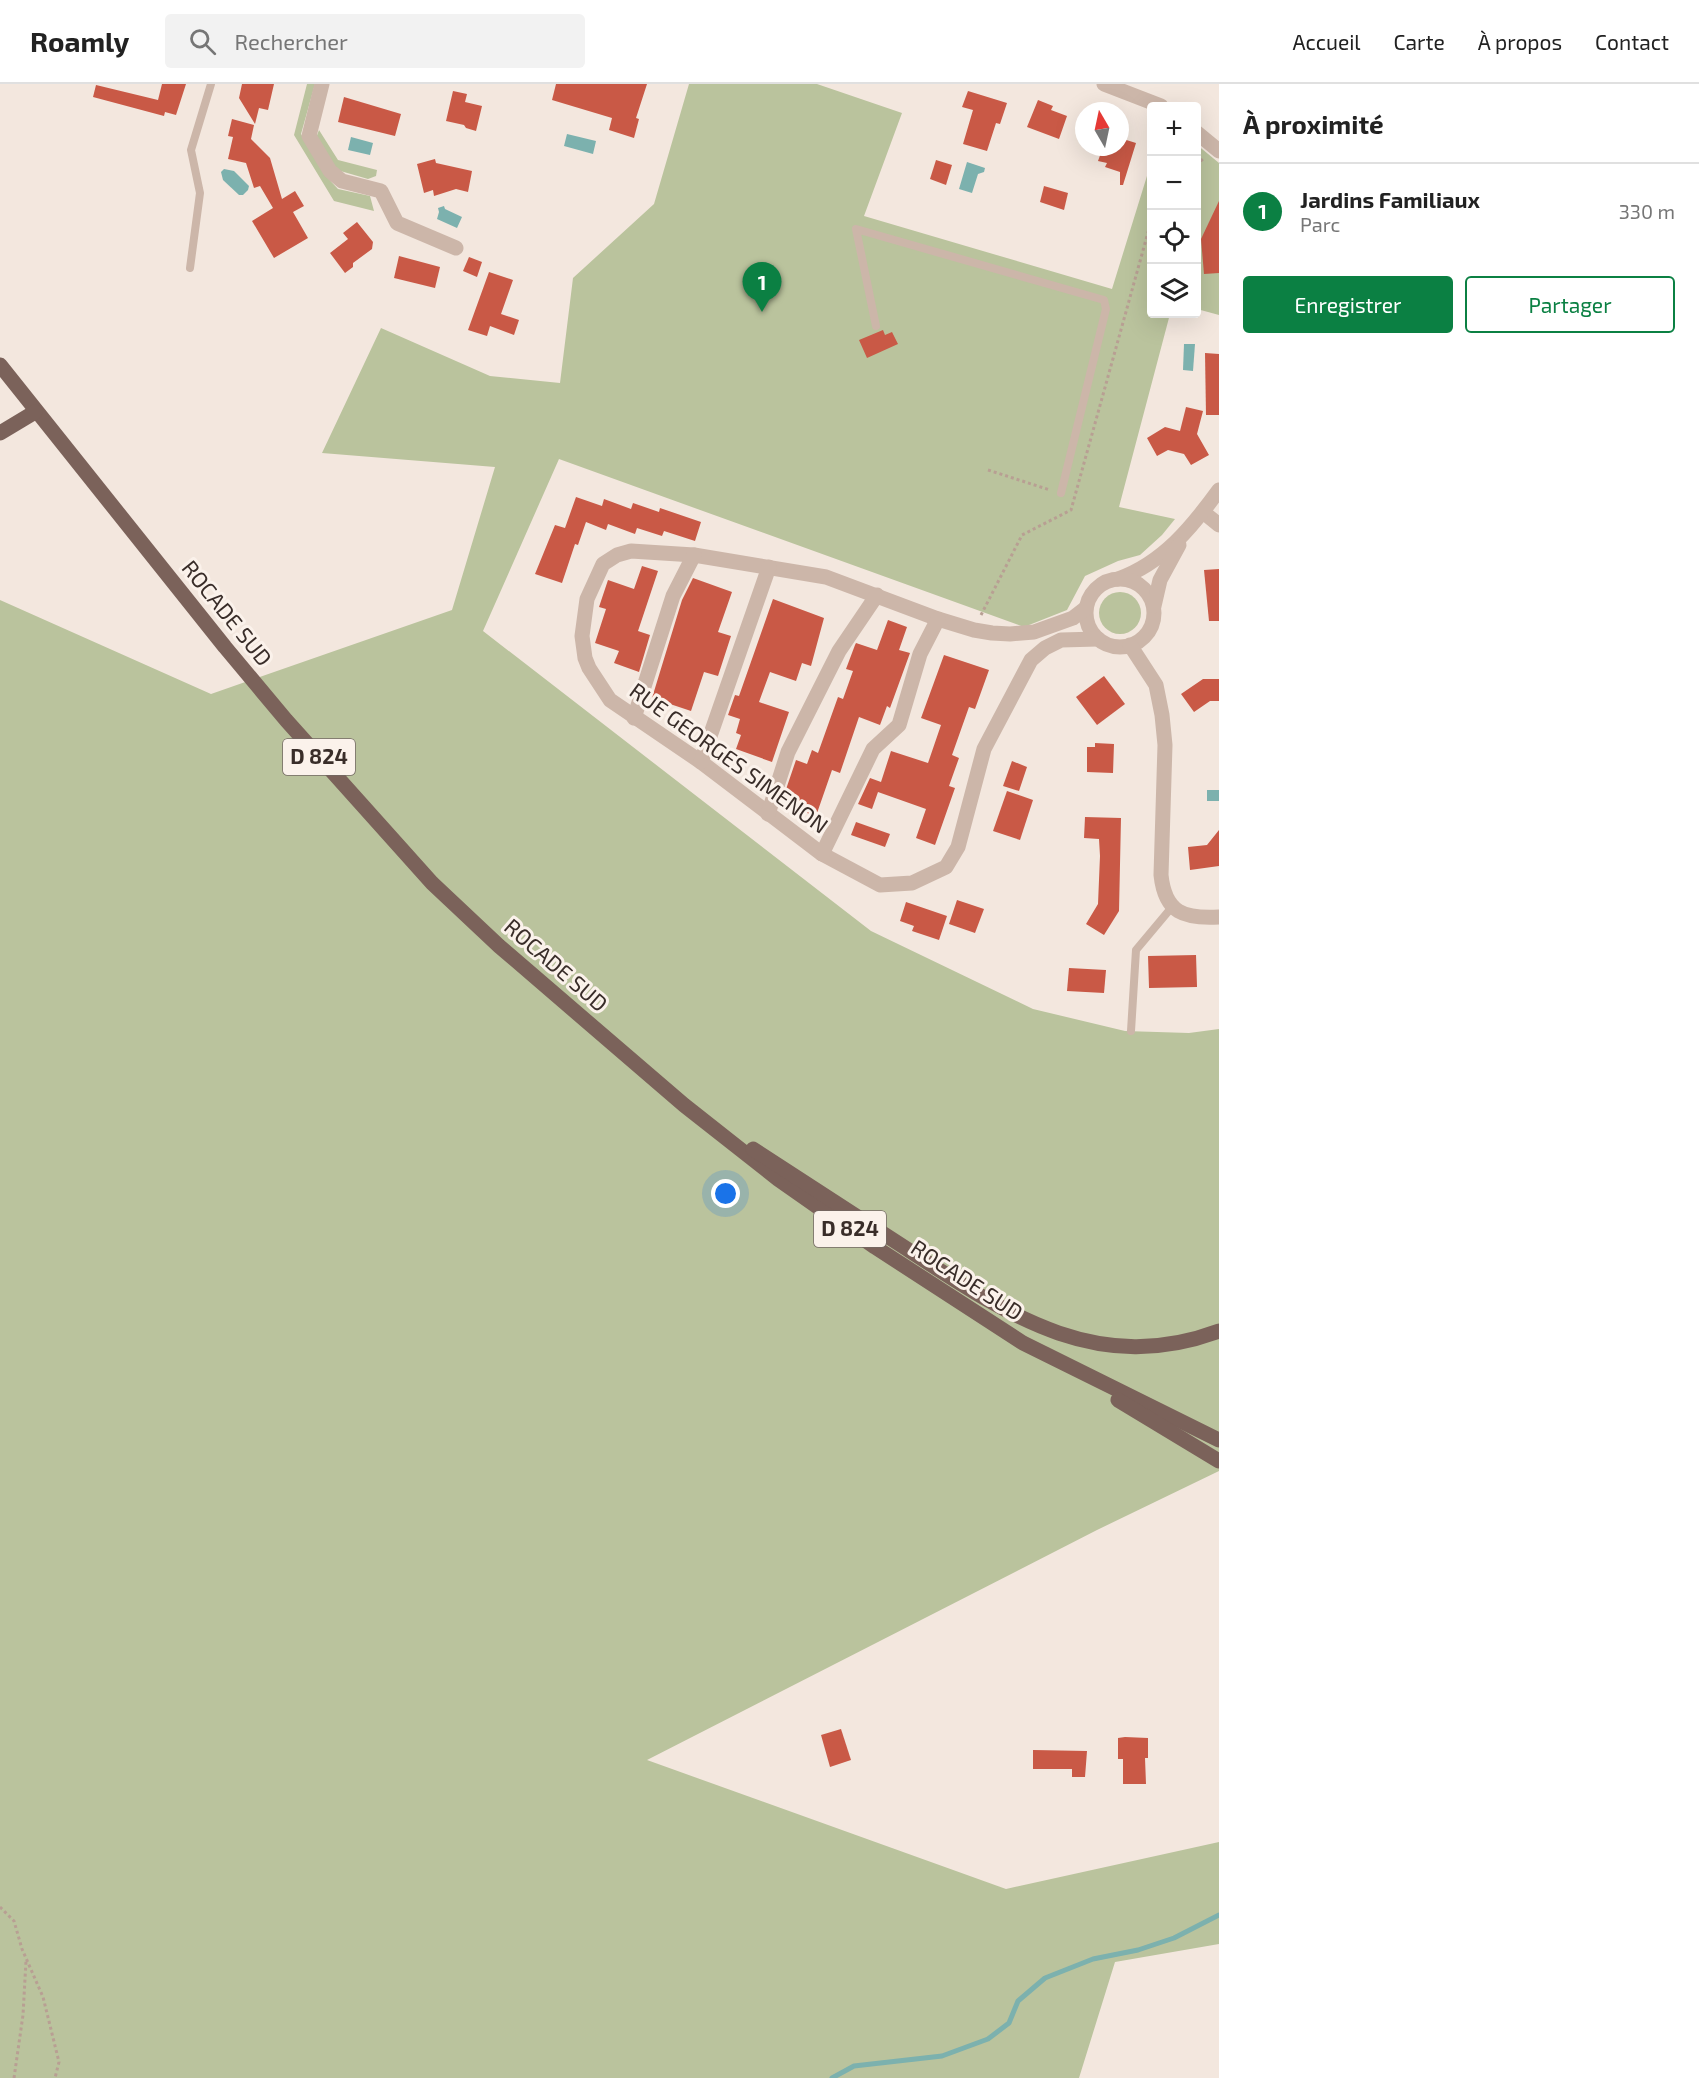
<!DOCTYPE html>
<html lang="fr">
<head>
<meta charset="utf-8">
<style>
	:root { --surface:#fff; --page:#f2f2f2; --text:#222; --muted:#767676; --line:#e0e0e0; --accent:#0b8043 }
	body { margin:0; font-family:"Exo 2",sans-serif; background:var(--page); color:var(--text) }
	.controls { position:absolute; right:18px; top:18px; display:grid; overflow:hidden; border-radius:6px; box-shadow:0 6px 24px #0002 }
	.controls button { width:54px; height:54px; display:grid; place-items:center; padding:0; border:0; border-bottom:2px solid var(--line); background:var(--surface); color:var(--text); font:30px sans-serif }
	.compass { position:absolute; left:1075px; top:18px; width:54px; height:54px; border-radius:50%; background:var(--surface); box-shadow:0 6px 24px #0002; rotate:351deg }
	.you { position:absolute; left:726px; top:1110px; width:21px; height:21px; margin:-15px; border:4px solid #fff; border-radius:50%; background:#1a73e8; box-shadow:0 0 0 9px #1a73e833 }
	.badge { display:grid; place-items:center; width:39px; height:39px; border-radius:50%; background:var(--accent); color:#fff; font-size:20px; font-weight:700 }
	.pin { position:absolute; translate:-50% -50px; filter:drop-shadow(0 2px 3px #0008) }
	.pin::after { content:''; position:absolute; top:32px; width:21px; height:18px; background:inherit; clip-path:polygon(0 0,100% 0,50% 100%) }
	.list { margin:0; padding:0; list-style:none }
	h2 { display:flex; justify-content:space-between; align-items:center; height:78px; margin:0; padding:0 24px; font-size:26px }
	h2 small { font-size:20px; font-weight:400; color:var(--muted) }
	.list li { display:grid; grid-template-columns:39px 1fr auto; gap:18px; align-items:center; box-sizing:border-box; height:96px; padding:0 24px; border-top:2px solid var(--line) }
	.list b { display:block; font-size:22px; white-space:nowrap }
	.list p { margin:0; font-size:20px; white-space:nowrap; color:var(--muted) }
	.list em { font-size:20px; font-style:normal; color:var(--muted) }
	.actions { display:flex; gap:12px; padding:18px 24px }
	.actions a { flex:1; padding:14px 0; border:2px solid var(--accent); border-radius:6px; text-align:center; font-size:21px; color:var(--accent) }
	.actions .main { background:var(--accent); color:#fff }
	.icon { flex:none; width:33px; height:33px; fill:none; stroke:currentColor; stroke-width:2; stroke-linecap:round; stroke-linejoin:round }
	.map { position:relative; flex:none; width:1219px; height:1994px; overflow:hidden }
	header { display:flex; align-items:center; gap:36px; box-sizing:border-box; height:84px; padding:0 30px; background:var(--surface); border-bottom:2px solid var(--line) }
	header strong { font-size:28px }
	nav { display:flex; gap:33px; margin-inline-start:auto; font-size:21px }
	.search { width:420px; height:54px; background:var(--page); display:flex; align-items:center; gap:15px; box-sizing:border-box; padding:0 21px; border-radius:6px; color:var(--muted); font-size:22px }
	main { display:flex }
	aside { flex:1; background:var(--surface) }
	.map>svg:first-child { display:block }
	.green { fill:#bac39d }
	.water { fill:#7cb1ae }
	.lines { fill:none; stroke-linecap:round; stroke-linejoin:round }
	.stream { stroke:#7cb1ae; stroke-width:5 }
	.building { fill:#c95946 }
	.path { stroke:#b89f93; stroke-width:3; stroke-dasharray:3 3; stroke-linecap:butt }
	.service { stroke:#ccb6a9; stroke-width:8 }
	.minor { stroke:#ccb6a9; stroke-width:15 }
	.primary { stroke:#7b625a; stroke-width:15 }
	.labels { text-anchor:middle; stroke-width:6; stroke-linejoin:round; paint-order:stroke }
	.shield { fill:#fbf2eb; stroke:#736863; stroke-width:1.5 }
	.shield-label { font-size:21px; font-weight:bold; fill:#392d29 }
	.street-label { font-size:22px; fill:#392d29; stroke:#fbf2eb }
</style>
</head>
<body>
<header>
<strong>Roamly</strong>
<div class="search"><svg class="icon" aria-label="search" viewBox="0 0 24 24"><circle cx="10" cy="10" r="6"/><path d="M15 15l6 6"/></svg>Rechercher</div>
<nav><a>Accueil</a><a>Carte</a><a>À propos</a><a>Contact</a></nav>
</header>
<main>
<div class="map">
<svg width="1219" height="1994" viewBox="0 0 1219 1994">
	<rect width="100%" height="100%" fill="#f3e7de"/>
	<g class="green">
		<path d="M307,0H315L301,50L324,90L338,105L370,112L374,127L334,117L294,51Z"/>
		<path d="M689,0H817L902,29L864,132L1112,205L1151,79L1152,230H1170L1119,423L1175,435L1162,451L1140,471L1118,477L1085,492L1067,526L1024,543L559,375L483,547L871,847L1033,925L1125,947L1189,949L1219,945V1387L1097,1446L647,1676L1006,1805L1219,1758V1860L1115,1878L1079,1994H0V516L211,610L452,526L495,383L322,369L381,244L490,292L560,299L573,194L654,120Z"/>
		<path d="M319,46L338,76L377,86L376,92L368,95L337,86L316,54Z"/>
		<path d="M1196,60L1219,79V231L1197,225Z"/>
		<circle cx="1120" cy="529" r="21"/>
	</g>
	<g class="water">
		<path d="M567,50L596,57L593,70L564,62Z"/>
		<path d="M351,53L373,59L370,71L348,66Z"/>
		<path d="M967,78L985,84L984,88L978,90L972,109L959,105Z"/>
		<path d="M224,85L234,87L249,102L248,106L243,111H239L223,96L221,88Z"/>
		<path d="M444,122L445,125L462,133L457,144L437,135L439,128L438,124Z"/>
		<path d="M1184,260H1195L1193,287L1183,286Z"/>
		<rect x="1207" y="706" width="12" height="11"/>
	</g>
	<g class="lines">
		<path class="stream" d="M832,1994L854,1982L942,1972L988,1955L1009,1939L1018,1917L1045,1894L1093,1875L1138,1866L1174,1854L1219,1831"/>
	</g>
	<g class="building">
		<path d="M162,0H186L176,31L165,28L164,32L93,13L96,1L158,16Z"/>
		<path d="M242,0H274L268,26L259,24L255,40L239,14Z"/>
		<path d="M556,0H647L636,34L639,35L634,54L609,46L612,34L552,16Z"/>
		<path d="M453,7L467,10L465,18L482,22L476,47L466,44L464,41L446,37Z"/>
		<path d="M968,7L1007,19L1000,40L996,39L987,67L963,60L973,26L962,23Z"/>
		<path d="M344,13L401,30L395,52L338,38Z"/>
		<path d="M1038,16L1053,22L1051,26L1067,32L1059,55L1027,43Z"/>
		<path d="M232,35L254,41L251,55L270,74L282,115L295,107L304,122L293,128L308,154L274,174L252,137L273,124L260,102L254,104L246,79L228,75L233,53L228,52Z"/>
		<path d="M1120,54L1136,59L1123,101H1120V88L1105,83L1107,79L1098,77L1103,63H1120Z"/>
		<path d="M435,75L436,79L472,87L468,108L456,105L434,112L433,106L424,109L417,80Z"/>
		<path d="M936,76L952,81L946,101L930,95Z"/>
		<path d="M1044,102L1068,109L1064,126L1040,118Z"/>
		<path d="M1219,117V189L1204,190L1201,155Z"/>
		<path d="M357,138L373,158L372,165L353,179V183L345,189L330,169L348,155L343,149Z"/>
		<path d="M399,172L440,183L435,204L394,194Z"/>
		<path d="M469,173L482,178L477,193L463,187Z"/>
		<path d="M489,188L513,196L501,230L519,236L514,251L490,242L487,252L468,246Z"/>
		<path d="M883,246L885,251L892,248L898,260L867,274L859,256Z"/>
		<path d="M1205,269L1219,270V331H1206Z"/>
		<path d="M1186,323L1203,327L1197,350L1209,371L1191,381L1184,370L1168,366L1157,372L1147,354L1165,343L1180,347Z"/>
		<path d="M576,413L602,422L604,415L631,425L633,419L659,428L660,424L701,438L695,457L664,447L662,452L637,444L635,450L608,440L606,446L586,438L578,461L575,460L562,499L535,490L555,441L565,444Z"/>
		<path d="M642,482L658,487L638,547L650,551L639,588L614,579L619,567L595,559L606,525L599,523L608,496L634,505Z"/>
		<path d="M1219,485V537H1209L1204,486Z"/>
		<path d="M693,494L732,508L718,548L731,552L718,592L704,588L691,627L652,614L682,516Z"/>
		<path d="M773,515L824,534L811,582L802,579L796,597L770,588L759,618L789,628L772,678L736,665L741,651L736,649L740,635L728,631L735,611L739,612Z"/>
		<path d="M888,536L907,543L899,566L910,569L890,624L887,622L880,641L859,633L840,689L832,686L816,732L781,720L796,676L807,680L812,666L818,669L838,613L843,615L853,587L846,585L855,561L856,559L877,566Z"/>
		<path d="M944,571L989,586L975,625L969,623L952,671L959,674L949,702L955,704L935,761L916,754L926,725L878,708L872,725L858,720L870,694L881,698L891,667L928,679L941,641L921,634Z"/>
		<path d="M1104,592L1125,620L1097,641L1076,613Z"/>
		<path d="M1203,595H1219V617H1210L1194,628L1181,610Z"/>
		<path d="M1095,659L1114,660L1113,689L1087,688V663H1095Z"/>
		<path d="M1012,677L1027,683L1019,707L1003,702Z"/>
		<path d="M1007,707L1033,716L1020,756L993,747Z"/>
		<path d="M1085,733L1121,734L1119,827L1104,851L1086,840L1098,820L1100,772L1099,755L1084,754Z"/>
		<path d="M856,738L890,750L885,763L851,751Z"/>
		<path d="M1219,746V782L1190,786L1188,763L1207,761Z"/>
		<path d="M957,816L984,825L975,849L949,840Z"/>
		<path d="M906,818L947,832L939,856L912,847L914,842L900,837Z"/>
		<path d="M1196,871L1197,903L1149,904L1148,872Z"/>
		<path d="M1069,884L1106,886L1104,909L1067,907Z"/>
		<path d="M841,1645L851,1676L830,1683L821,1651Z"/>
		<path d="M1125,1653L1148,1654V1674H1145L1146,1700H1123V1675H1118V1654Z"/>
		<path d="M1033,1666L1087,1667L1085,1693H1072V1685H1033Z"/>
	</g>
	<g class="lines">
		<g class="path">
			<path d="M1196,81L1203,75"/>
			<path d="M988,386L1050,406"/>
			<path d="M981,531L1022,451L1071,426L1152,134"/>
			<path d="M0,1823L14,1837L22,1865L43,1913L59,1978L55,1994"/>
			<path d="M14,1994L23,1931L26,1877"/>
		</g>
		<g class="service">
			<path d="M190,184L200,109L191,66L211,0"/>
			<path d="M876,242L856,145L1104,216L1106,225L1061,409"/>
			<path d="M1131,947L1136,866L1172,823"/>
		</g>
		<g class="minor">
			<path d="M322,0L309,52L330,87L342,97L381,107L397,139L456,164"/>
			<path d="M1104,0L1161,22"/>
			<path d="M1196,48L1219,67"/>
			<path d="M1203,428L1219,441"/>
			<path d="M1118,495C1163,479 1192,443 1219,406"/>
			<circle cx="1120" cy="529" r="34"/>
			<path d="M1154,522L1160,496L1179,461"/>
			<path d="M1086,524L1073,534L1034,548L1010,550L992,549L974,546L938,535L826,493L694,471L631,467L617,471L603,480L587,515L582,552L585,574L589,584L610,616L701,678L822,770L880,801L912,799L946,783L958,763L984,665L1031,576L1045,564L1061,556L1098,555"/>
			<path d="M1130,561L1156,601L1162,631L1165,661L1161,791C1165,829 1184,835 1219,833"/>
			<path d="M634,634L673,512L694,471"/>
			<path d="M701,678L769,483"/>
			<path d="M768,730L788,668L839,567L877,511"/>
			<path d="M822,770L873,665L899,641L920,570L938,535"/>
		</g>
		<g class="primary">
			<path d="M0,281L225,563L286,636L432,799L499,862L684,1021L778,1095L875,1163L1023,1259L1219,1356"/>
			<path d="M0,349L35,328"/>
			<path d="M753,1065C804,1098 855,1131 907,1165C1005,1229 1096,1293 1219,1247"/>
			<path d="M1118,1316L1219,1377"/>
		</g>
	</g>
	<g class="labels">
		<g class="shield">
			<rect x="283" y="655" width="72" height="36" rx="4.5"/>
			<rect x="814" y="1127" width="72" height="36" rx="4.5"/>
		</g>
		<g class="shield-label">
			<text x="319" y="680">D 824</text>
			<text x="850" y="1152">D 824</text>
		</g>
		<g class="street-label">
			<text transform="translate(227 529) rotate(51)" y="8">ROCADE SUD</text>
			<text transform="translate(729 674) rotate(36)" y="8">RUE GEORGES SIMENON</text>
			<text transform="translate(556 881) rotate(41)" y="8">ROCADE SUD</text>
			<text transform="translate(967 1196) rotate(33)" y="8">ROCADE SUD</text>
		</g>
	</g>
</svg>
<div class="controls">
<button>+</button>
<button>−</button>
<button><svg class="icon" aria-label="locate" viewBox="0 0 24 24"><circle cx="12" cy="12" r="6"/><path d="M12 2v4M12 18v4M2 12h4M18 12h4"/></svg></button>
<button><svg class="icon" aria-label="layers" viewBox="0 0 24 24"><path d="M12 4l9 5-9 5-9-5zM3 14l9 5 9-5"/></svg></button>
</div>
<svg class="compass" viewBox="-18 -18 36 36"><path d="M0-13l5 13h-10z" fill="#e53935"/><path d="M0 13l5-13h-10z" fill="#767676"/></svg>
<div class="you"></div>
<div class="pin badge" style="left:762px;top:228px">1</div>
</div>
<aside>
<h2>À proximité<small></small></h2>
<ul class="list">
<li><span class="badge">1</span><div><b>Jardins Familiaux</b><p>Parc</p></div><em>330 m</em></li>
</ul>
<div class="actions"><a class="main">Enregistrer</a><a>Partager</a></div>
</aside>
</main>
</body>
</html>
